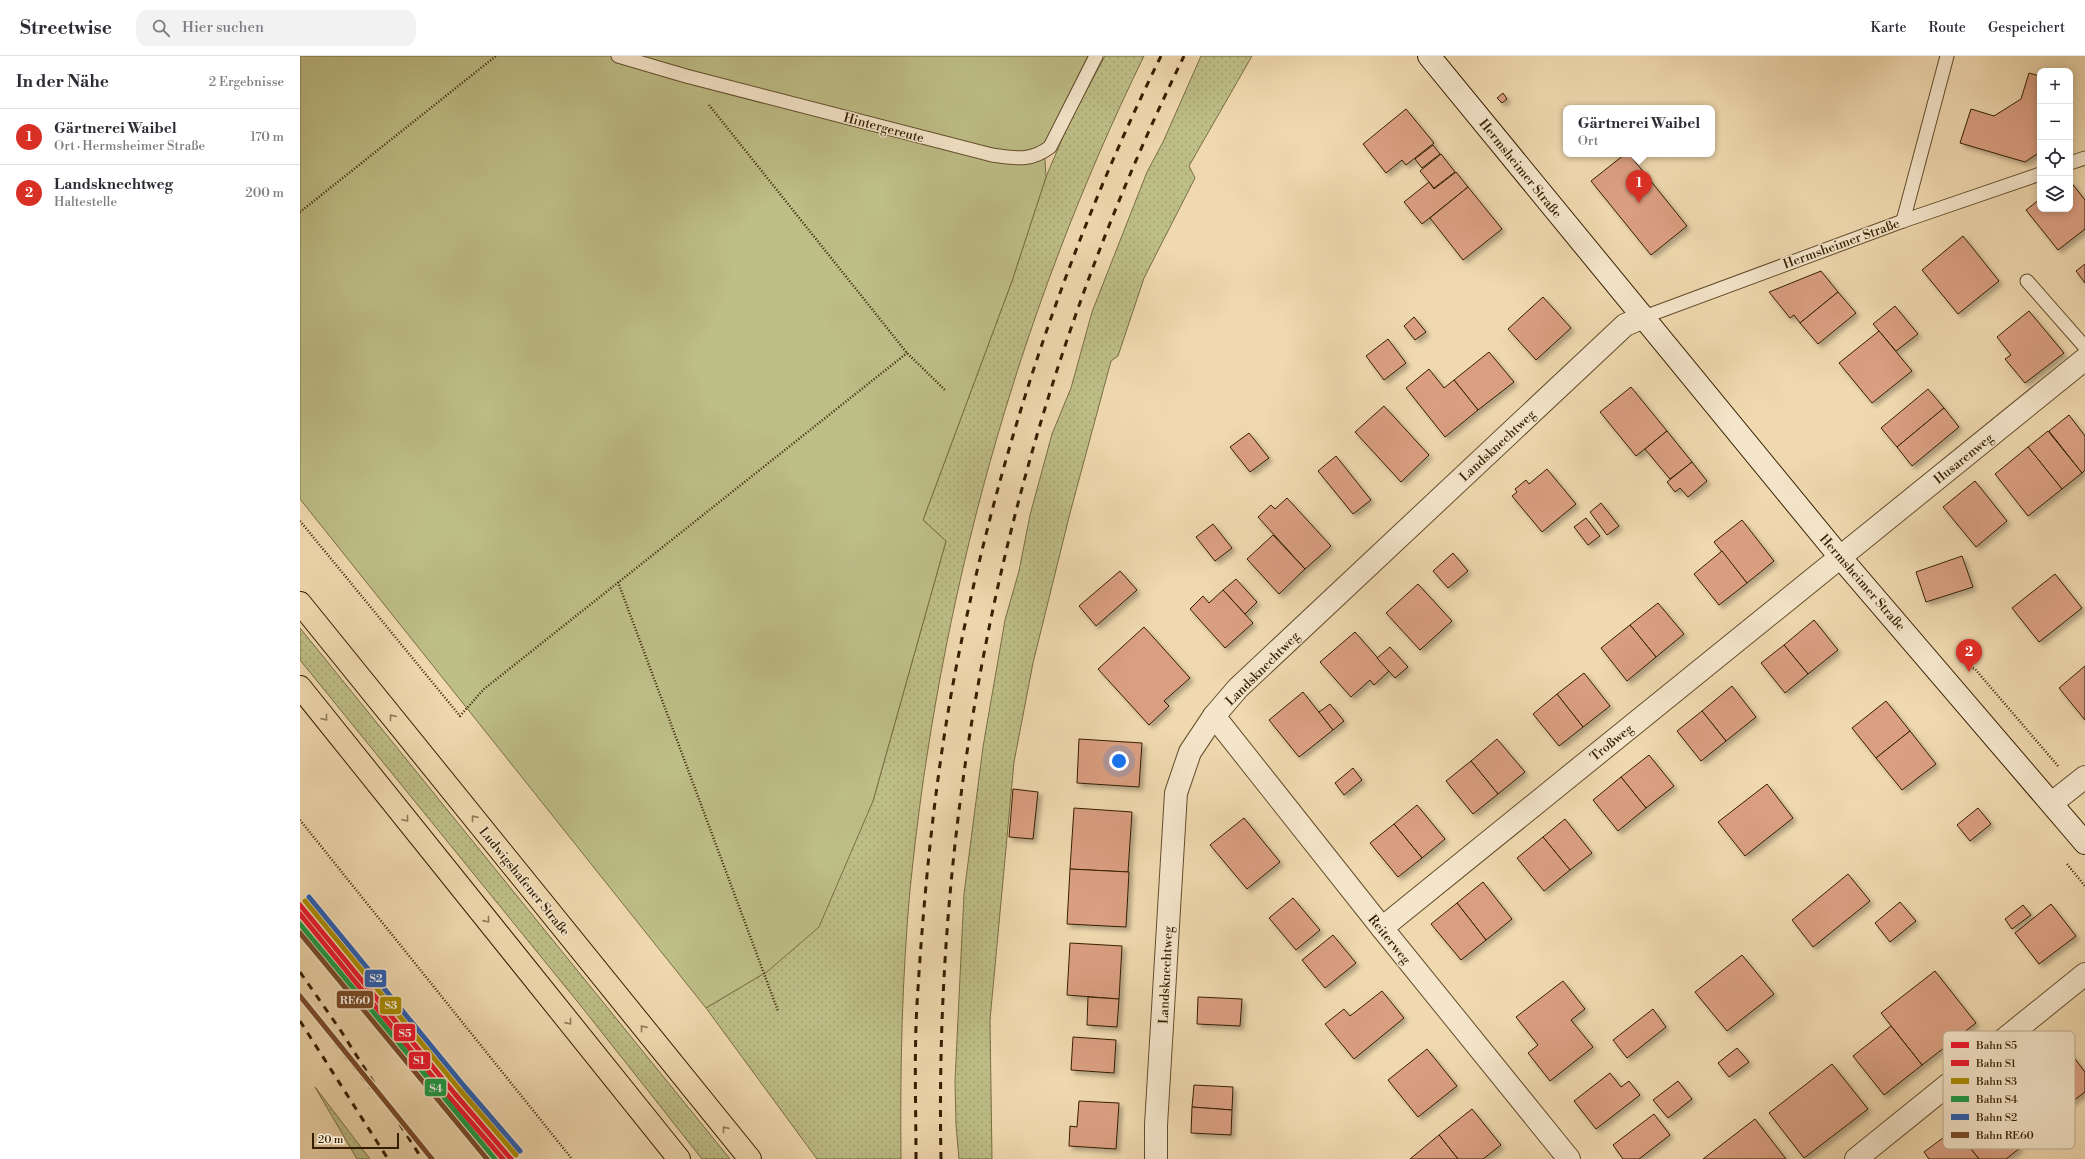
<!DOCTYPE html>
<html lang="de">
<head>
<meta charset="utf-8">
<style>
	:root { --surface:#fff; --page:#f2f2f3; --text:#2b2b33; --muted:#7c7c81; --line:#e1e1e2; --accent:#d93025 }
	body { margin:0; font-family:"Libre Bodoni",serif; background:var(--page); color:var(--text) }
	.controls { position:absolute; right:12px; top:12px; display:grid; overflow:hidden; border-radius:8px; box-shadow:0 2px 10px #0003 }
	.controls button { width:36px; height:36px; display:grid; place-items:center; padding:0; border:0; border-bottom:1px solid var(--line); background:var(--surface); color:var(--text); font:20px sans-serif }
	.scale { position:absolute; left:12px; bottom:10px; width:87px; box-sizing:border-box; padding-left:4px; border:2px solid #351e00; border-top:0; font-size:11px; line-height:14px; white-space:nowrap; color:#351e00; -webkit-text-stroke:3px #f5e6cb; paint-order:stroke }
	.you { position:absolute; left:819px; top:705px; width:14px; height:14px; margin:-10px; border:3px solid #fff; border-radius:50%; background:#1a73e8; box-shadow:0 0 0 6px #1a73e833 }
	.badge { display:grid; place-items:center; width:26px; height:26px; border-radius:50%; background:var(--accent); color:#fff; font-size:13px; font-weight:700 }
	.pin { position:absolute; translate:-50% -33px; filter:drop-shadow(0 1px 2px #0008) }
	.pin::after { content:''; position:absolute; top:21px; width:14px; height:12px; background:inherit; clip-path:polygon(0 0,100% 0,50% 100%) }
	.popup { position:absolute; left:1263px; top:49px; width:152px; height:52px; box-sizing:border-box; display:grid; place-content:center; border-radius:8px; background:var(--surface); filter:drop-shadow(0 1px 3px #0005); font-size:13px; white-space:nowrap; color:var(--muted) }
	.popup b { font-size:15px; color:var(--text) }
	.popup::after { content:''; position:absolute; left:50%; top:100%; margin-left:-8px; border:8px solid transparent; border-top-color:var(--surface) }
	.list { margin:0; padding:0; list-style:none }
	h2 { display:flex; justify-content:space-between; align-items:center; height:52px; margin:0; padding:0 16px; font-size:17px }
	h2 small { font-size:13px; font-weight:400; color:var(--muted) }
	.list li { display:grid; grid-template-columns:26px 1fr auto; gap:12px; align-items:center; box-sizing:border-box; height:56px; padding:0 16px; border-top:1px solid var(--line) }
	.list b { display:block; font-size:15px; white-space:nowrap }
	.list p { margin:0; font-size:13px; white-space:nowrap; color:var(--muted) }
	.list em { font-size:13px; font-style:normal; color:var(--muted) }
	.icon { flex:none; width:22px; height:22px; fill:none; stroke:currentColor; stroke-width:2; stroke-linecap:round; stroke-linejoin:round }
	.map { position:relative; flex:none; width:1785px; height:1103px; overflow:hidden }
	header { display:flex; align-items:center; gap:24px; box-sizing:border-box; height:56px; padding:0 20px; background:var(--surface); border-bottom:1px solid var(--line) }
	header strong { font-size:19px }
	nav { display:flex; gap:22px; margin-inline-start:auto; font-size:14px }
	.search { width:280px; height:36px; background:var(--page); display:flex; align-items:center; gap:10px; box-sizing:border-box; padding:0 14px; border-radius:12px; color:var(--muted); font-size:15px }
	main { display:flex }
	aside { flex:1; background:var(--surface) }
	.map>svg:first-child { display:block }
	.grass { fill:url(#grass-dots); stroke:#7a6e44 }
	.garden { fill:#bebe87; stroke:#7a6e44 }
	.building { fill:#da9f81; stroke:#351e00; filter:url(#shadow) }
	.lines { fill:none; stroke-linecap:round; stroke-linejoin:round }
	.lane-casing { stroke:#644d2c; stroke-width:15 }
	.street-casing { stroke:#644d2c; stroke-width:24 }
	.secondary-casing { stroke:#351e00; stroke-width:24 }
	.primary-casing { stroke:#351e00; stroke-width:24 }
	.path { stroke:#351e00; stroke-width:2.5; stroke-dasharray:1 2; stroke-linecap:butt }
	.lane { stroke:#f5e6cb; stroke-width:13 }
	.street { stroke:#f5e6cb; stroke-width:22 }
	.secondary { stroke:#f5e6cb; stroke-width:22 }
	.primary { stroke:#f0d9af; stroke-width:22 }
	.rail { stroke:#351e00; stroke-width:3; stroke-dasharray:7 7; stroke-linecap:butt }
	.rail-1-casing { stroke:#f5e6cb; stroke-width:8 }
	.rail-2-casing { stroke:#f5e6cb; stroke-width:8 }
	.rail-3-casing { stroke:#f5e6cb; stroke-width:8 }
	.rail-4-casing { stroke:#f5e6cb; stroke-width:8 }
	.rail-5-casing { stroke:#f5e6cb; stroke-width:8 }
	.rail-6-casing { stroke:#f5e6cb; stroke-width:8 }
	.rail-1 { stroke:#ec192e; stroke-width:5 }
	.rail-2 { stroke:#ec192e; stroke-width:5 }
	.rail-3 { stroke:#ac8e02; stroke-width:5 }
	.rail-4 { stroke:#1a9d47; stroke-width:5 }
	.rail-5 { stroke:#2960b5; stroke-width:5 }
	.rail-6 { stroke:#7a4b2a; stroke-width:5 }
	.oneway { stroke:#927c58 }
	.labels { text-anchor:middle; stroke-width:3; stroke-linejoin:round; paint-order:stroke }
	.street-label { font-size:13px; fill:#351e00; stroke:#f5e6cb }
	.key { fill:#f5e6cb; stroke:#bbaa8e; stroke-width:1 }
	.key-label { font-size:11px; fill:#351e00 }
	.line-badge { stroke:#f5e6cb; stroke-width:1.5 }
	.badge-label { font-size:11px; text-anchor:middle; font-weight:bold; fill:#fff }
</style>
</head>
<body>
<header>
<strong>Streetwise</strong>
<div class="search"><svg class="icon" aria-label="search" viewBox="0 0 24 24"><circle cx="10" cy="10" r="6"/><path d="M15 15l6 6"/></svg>Hier suchen</div>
<nav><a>Karte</a><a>Route</a><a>Gespeichert</a></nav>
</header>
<main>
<aside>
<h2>In der Nähe<small>2 Ergebnisse</small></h2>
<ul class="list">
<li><span class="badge">1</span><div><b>Gärtnerei Waibel</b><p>Ort · Hermsheimer Straße</p></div><em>170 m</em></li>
<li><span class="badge">2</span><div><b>Landsknechtweg</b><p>Haltestelle</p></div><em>200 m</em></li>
</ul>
</aside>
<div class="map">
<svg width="1785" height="1103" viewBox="0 0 1785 1103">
	<defs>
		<pattern id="grass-dots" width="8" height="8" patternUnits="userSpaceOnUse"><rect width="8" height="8" fill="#bebe87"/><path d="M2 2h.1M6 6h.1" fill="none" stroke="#a4a373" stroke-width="1.8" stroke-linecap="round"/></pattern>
		<filter id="shadow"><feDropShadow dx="3.5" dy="3.5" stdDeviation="2" flood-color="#0004"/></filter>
	</defs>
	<rect width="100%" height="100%" fill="#f0d9af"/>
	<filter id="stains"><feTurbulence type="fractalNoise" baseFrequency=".005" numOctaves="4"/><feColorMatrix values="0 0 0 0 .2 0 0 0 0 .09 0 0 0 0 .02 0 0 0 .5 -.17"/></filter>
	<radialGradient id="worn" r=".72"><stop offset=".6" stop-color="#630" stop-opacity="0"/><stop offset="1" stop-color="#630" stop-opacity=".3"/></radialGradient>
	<g class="grass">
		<path d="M805,0H844C716,262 639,544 610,834C602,923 600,1013 601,1103H517L406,952L468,915L573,745L646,485L623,464L712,225L746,121L768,69Z"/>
		<path d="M901,0H952L889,110L895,122L844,222L818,300L811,305L770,457L733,607L714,706L690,964L692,1103H659L656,1069L655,1025L664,838L683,691L705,564L719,515L730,459L752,378L771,332L792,256L847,116L863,86Z"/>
		<path d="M0,572L430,1103H402L281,950L0,604Z"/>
		<path d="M15,1031L70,1103H57Z"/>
	</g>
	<path class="garden" d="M0,0H788L744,88L746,121L712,225L623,464L646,485L573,745L519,871L468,915L406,952L0,443Z"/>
	<g class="building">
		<path d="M1729,17L1740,20V96L1725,106L1660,87L1671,53L1694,60L1721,43Z"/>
		<path d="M1203,37L1207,43L1202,47L1197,42Z"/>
		<path d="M1106,53L1134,87L1106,109L1102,104L1086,117L1063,88Z"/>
		<path d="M1133,89L1140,98L1122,112L1115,103Z"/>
		<path d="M1141,98L1155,116L1134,132L1120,115Z"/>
		<path d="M1325,98H1329L1387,170L1351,199L1291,125Z"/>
		<path d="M1156,116L1168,131L1122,168L1104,146L1129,126L1134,133Z"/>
		<path d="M1770,125L1785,144V173L1758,194L1726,154L1740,143V153H1770Z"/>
		<path d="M1168,131L1202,173L1163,204L1130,162Z"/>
		<path d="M1663,180L1699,225L1658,258L1622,214Z"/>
		<path d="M1785,208V227L1776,215Z"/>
		<path d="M1521,215L1538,236L1500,267L1494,259L1490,262L1469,236Z"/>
		<path d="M1538,236L1556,257L1518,288L1500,267Z"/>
		<path d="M1243,241L1271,272L1236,304L1208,273Z"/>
		<path d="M1595,250L1618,278L1596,295L1573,268Z"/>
		<path d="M1729,255L1764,297L1725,327L1705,303L1711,299L1697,281Z"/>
		<path d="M1114,261L1126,276L1115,284L1104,270Z"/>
		<path d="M1579,275L1612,315L1572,347L1539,307Z"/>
		<path d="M1088,283L1106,307L1084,324L1066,300Z"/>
		<path d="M1189,296L1214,326L1178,354L1154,324Z"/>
		<path d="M1129,313L1144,332L1154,324L1178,354L1145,381L1106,332Z"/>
		<path d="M1331,331L1367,375L1336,400L1300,356Z"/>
		<path d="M1628,333L1644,352L1597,391L1581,372Z"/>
		<path d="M1084,350L1129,399L1101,426L1055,376Z"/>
		<path d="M1644,352L1659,371L1612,410L1597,391Z"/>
		<path d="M1769,359L1785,380V414L1782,417L1749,375Z"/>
		<path d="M1367,375L1392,406L1370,423L1345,393Z"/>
		<path d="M1748,375L1782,417L1762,433L1728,391Z"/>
		<path d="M949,377L969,402L950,416L930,391Z"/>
		<path d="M1728,391L1762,433L1728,460L1695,418Z"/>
		<path d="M1036,400L1071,444L1053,458L1018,415Z"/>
		<path d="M1392,406L1407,425L1388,441L1380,432L1375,436L1367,426Z"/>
		<path d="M1247,413L1276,448L1242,476L1212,440L1217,436L1215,433L1226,424L1229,428Z"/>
		<path d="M1675,425L1707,465L1676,491L1643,451Z"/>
		<path d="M987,442L1031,490L1005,513L958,461L971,449L975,453Z"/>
		<path d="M1301,447L1319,470L1307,479L1290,456Z"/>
		<path d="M1286,462L1300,480L1288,489L1274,471Z"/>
		<path d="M1442,464L1474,505L1447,527L1414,486Z"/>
		<path d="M913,468L932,492L915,505L896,481Z"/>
		<path d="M973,479L1005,513L979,538L947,503Z"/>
		<path d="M1422,495L1447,527L1419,549L1394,518Z"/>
		<path d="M1153,497L1168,515L1148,532L1133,515Z"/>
		<path d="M1662,500L1673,531L1626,546L1616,516Z"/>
		<path d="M820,515L837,534L796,570L779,550Z"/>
		<path d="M1755,518L1782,552L1739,586L1712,552Z"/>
		<path d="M936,523L957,546L945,558L923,534Z"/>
		<path d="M1118,528L1152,565L1120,594L1086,557Z"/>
		<path d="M923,534L953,567L925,592L890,553L903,540L909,547Z"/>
		<path d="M1358,547L1384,578L1356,601L1330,569Z"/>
		<path d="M1514,564L1538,594L1508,618L1484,589Z"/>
		<path d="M1330,569L1356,601L1327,625L1301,592Z"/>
		<path d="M844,571L890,622L864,645L869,650L849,669L798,613Z"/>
		<path d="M1055,576L1089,615L1074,629L1070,624L1051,641L1020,606Z"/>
		<path d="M1484,589L1508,618L1485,637L1461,607Z"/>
		<path d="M1090,591L1108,611L1095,622L1077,602Z"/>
		<path d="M1785,610V664L1759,632Z"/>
		<path d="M1284,617L1310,650L1283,671L1257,638Z"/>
		<path d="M1432,630L1456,661L1426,685L1402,655Z"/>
		<path d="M1003,636L1033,674L999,701L969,664Z"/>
		<path d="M1257,638L1283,671L1259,690L1233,658Z"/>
		<path d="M1586,645L1610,675L1576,702L1552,672Z"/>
		<path d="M1030,648L1044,665L1033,674L1019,656Z"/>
		<path d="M1402,655L1426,685L1401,705L1377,675Z"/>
		<path d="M1610,675L1636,708L1602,734L1576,702Z"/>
		<path d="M779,683L842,687L839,731L777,727Z"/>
		<path d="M1197,683L1225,716L1198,738L1171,705Z"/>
		<path d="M1349,699L1374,730L1346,752L1321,721Z"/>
		<path d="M1171,705L1198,738L1173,758L1146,725Z"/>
		<path d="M1053,712L1062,724L1044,739L1035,727Z"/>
		<path d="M1321,721L1346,752L1318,775L1293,744Z"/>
		<path d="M1467,728L1493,762L1445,800L1418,766Z"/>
		<path d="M713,733L738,736L733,783L709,781Z"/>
		<path d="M1117,749L1145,783L1122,802L1094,768Z"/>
		<path d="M774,752L832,756L828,816L770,813Z"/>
		<path d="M1678,752L1691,768L1670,785L1657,769Z"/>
		<path d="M944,762L980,806L947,833L910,789Z"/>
		<path d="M1265,763L1292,797L1270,814L1243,781Z"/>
		<path d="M1094,768L1122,802L1098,821L1070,787Z"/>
		<path d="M1243,781L1270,814L1244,835L1217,802Z"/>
		<path d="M770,813L829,816L826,871L767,868Z"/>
		<path d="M1548,818L1570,845L1513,891L1492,864Z"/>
		<path d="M1183,826L1212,863L1186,884L1157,847Z"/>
		<path d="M993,842L1020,874L996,894L969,862Z"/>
		<path d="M1600,846L1616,865L1590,886L1575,867Z"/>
		<path d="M1157,847L1186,884L1161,904L1131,868Z"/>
		<path d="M1751,848L1776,880L1739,908L1715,877Z"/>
		<path d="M1723,849L1731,859L1712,873L1705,863Z"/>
		<path d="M1033,879L1056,907L1025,932L1002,904Z"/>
		<path d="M770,887L822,890L819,943L767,939Z"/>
		<path d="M1442,899L1474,938L1427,975L1395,936Z"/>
		<path d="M1635,915L1676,967L1622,1009L1581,957Z"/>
		<path d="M1263,925L1285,953L1271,964L1293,991L1250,1025L1228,997L1238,989L1216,961Z"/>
		<path d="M1082,935L1104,962L1054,1003L1025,968L1044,953L1050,960Z"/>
		<path d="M788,941L819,943L817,971L787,969Z"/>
		<path d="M898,941L942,943L940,970L897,968Z"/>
		<path d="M1353,953L1366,971L1327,1002L1313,984Z"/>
		<path d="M1591,970L1622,1009L1584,1039L1553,1000Z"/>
		<path d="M773,981L816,984L814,1017L771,1014Z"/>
		<path d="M1762,986L1785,1016V1036L1766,1050L1734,1009Z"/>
		<path d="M1437,992L1449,1006L1429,1021L1418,1007Z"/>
		<path d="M1127,993L1157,1030L1118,1061L1088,1024Z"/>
		<path d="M1532,1008L1568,1053L1504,1102L1469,1057Z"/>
		<path d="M1734,1009L1766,1050L1738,1073L1705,1031Z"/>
		<path d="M1310,1017L1321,1031L1329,1025L1340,1039L1296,1073L1274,1045Z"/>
		<path d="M1378,1025L1392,1043L1368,1062L1353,1044Z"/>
		<path d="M894,1029L933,1031L932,1054L892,1051Z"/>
		<path d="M779,1045L819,1047L816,1093L769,1090L770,1070L777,1071Z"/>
		<path d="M1686,1049L1720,1092L1706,1103H1679L1655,1073Z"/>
		<path d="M892,1051L932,1054L931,1079L891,1077Z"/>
		<path d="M1172,1053L1201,1089L1183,1103H1158L1139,1079Z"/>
		<path d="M1354,1058L1370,1079L1339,1103H1323L1313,1089Z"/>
		<path d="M1455,1063L1486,1103H1403Z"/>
		<path d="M1655,1073L1679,1103H1629L1624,1096Z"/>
		<path d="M1139,1079L1158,1103H1110Z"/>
	</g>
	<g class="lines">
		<g class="lane-casing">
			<g id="lane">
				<path d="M318,0L386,20L692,99C716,102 730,106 750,91L796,0"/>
				<path d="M1770,107L1785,102"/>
				<path d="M1603,165L1647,0"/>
				<path d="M1727,225L1785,291"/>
				<path d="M1344,261L1603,165L1740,118"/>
			</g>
		</g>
		<g class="street-casing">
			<g id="street">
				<path d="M914,660L1082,872L1269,1103"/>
				<path d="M1752,747L1785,721"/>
				<path d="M1082,872L1785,303"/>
				<path d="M856,1103V1069L876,737L890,696L914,660L938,632L1325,269L1344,261"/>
				<path d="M1556,1103L1785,918"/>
			</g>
		</g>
		<g class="secondary-casing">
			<path id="secondary" d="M1129,0L1540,501L1785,787"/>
		</g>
		<g class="primary-casing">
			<g id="primary">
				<path d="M0,547L450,1103"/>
				<path d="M0,631L379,1103"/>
			</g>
		</g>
		<g class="path">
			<path d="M409,49L607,297L646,335"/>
			<path d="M0,156L196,0"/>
			<path d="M0,465L160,660L184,633L607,297"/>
			<path d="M318,526L478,955"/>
			<path d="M1670,611L1675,613L1758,710"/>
			<path d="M0,764L272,1103"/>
			<path d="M1767,808L1785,830"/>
		</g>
		<use href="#lane" class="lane"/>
		<use href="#street" class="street"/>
		<use href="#secondary" class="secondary"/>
		<use href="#primary" class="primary"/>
		<g class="rail">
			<path d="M0,916L41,975L122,1103"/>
			<path d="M0,943L71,1032"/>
			<path d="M0,965L88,1103"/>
			<path d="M616,1103C616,1052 614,1000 617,948C624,834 635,719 657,607C699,396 766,193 861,0"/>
			<path d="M641,1103C633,720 716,344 884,0"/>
		</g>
		<g class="rail-1-casing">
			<path id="rail-1" d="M0,849L155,1038L211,1103"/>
		</g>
		<g class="rail-2-casing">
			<path id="rail-2" d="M0,858L150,1042L203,1103"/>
		</g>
		<g class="rail-3-casing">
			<path id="rail-3" d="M5,845L160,1034L216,1099"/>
		</g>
		<g class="rail-4-casing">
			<path id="rail-4" d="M0,868L195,1103"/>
		</g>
		<g class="rail-5-casing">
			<path id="rail-5" d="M9,841L164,1030L220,1095"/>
		</g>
		<g class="rail-6-casing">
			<g id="rail-6">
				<path d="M0,877L187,1103"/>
				<path d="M0,940L132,1103"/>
			</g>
		</g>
		<use href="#rail-1" class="rail-1"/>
		<use href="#rail-2" class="rail-2"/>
		<use href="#rail-3" class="rail-3"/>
		<use href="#rail-4" class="rail-4"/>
		<use href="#rail-5" class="rail-5"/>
		<use href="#rail-6" class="rail-6"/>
	</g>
	<defs><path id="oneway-chevron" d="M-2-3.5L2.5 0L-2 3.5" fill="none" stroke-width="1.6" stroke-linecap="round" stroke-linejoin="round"/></defs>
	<g class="oneway">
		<use href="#oneway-chevron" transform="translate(92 661) rotate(-129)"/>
		<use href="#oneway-chevron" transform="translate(25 662) rotate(51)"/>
		<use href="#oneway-chevron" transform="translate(174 762) rotate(-129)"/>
		<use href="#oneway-chevron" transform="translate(106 763) rotate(51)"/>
		<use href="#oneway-chevron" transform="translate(187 864) rotate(51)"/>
		<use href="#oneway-chevron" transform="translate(269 966) rotate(51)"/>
		<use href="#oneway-chevron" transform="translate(343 972) rotate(-129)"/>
		<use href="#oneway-chevron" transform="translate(425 1073) rotate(-129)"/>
	</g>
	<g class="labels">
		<g class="street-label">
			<text transform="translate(584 71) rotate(15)" y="5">Hintergereute</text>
			<text transform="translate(1221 112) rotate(51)" y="5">Hermsheimer Straße</text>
			<text transform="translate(1541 187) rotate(-20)" y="5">Hermsheimer Straße</text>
			<text transform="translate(1197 389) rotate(-43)" y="5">Landsknechtweg</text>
			<text transform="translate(1663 402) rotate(-39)" y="5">Husarenweg</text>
			<text transform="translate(1563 526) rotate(49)" y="5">Hermsheimer Straße</text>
			<text transform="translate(962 612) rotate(-45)" y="5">Landsknechtweg</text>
			<text transform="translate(1311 686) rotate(-39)" y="5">Troßweg</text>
			<text transform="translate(225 825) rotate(51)" y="5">Ludwigshafener Straße</text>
			<text transform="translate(1090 883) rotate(51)" y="5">Reiterweg</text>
			<text transform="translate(865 919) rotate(-87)" y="5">Landsknechtweg</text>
		</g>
	</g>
	<rect x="1643" y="975" width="132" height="118" rx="6" class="key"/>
	<rect x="1651" y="986" width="18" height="6" fill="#ec192e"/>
	<rect x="1651" y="1004" width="18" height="6" fill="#ec192e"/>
	<rect x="1651" y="1022" width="18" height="6" fill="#ac8e02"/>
	<rect x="1651" y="1040" width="18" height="6" fill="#1a9d47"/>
	<rect x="1651" y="1058" width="18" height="6" fill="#2960b5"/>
	<rect x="1651" y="1076" width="18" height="6" fill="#7a4b2a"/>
	<g class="key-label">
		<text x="1676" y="993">Bahn S5</text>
		<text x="1676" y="1011">Bahn S1</text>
		<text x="1676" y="1029">Bahn S3</text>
		<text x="1676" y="1047">Bahn S4</text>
		<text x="1676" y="1065">Bahn S2</text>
		<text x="1676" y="1083">Bahn RE60</text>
	</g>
	<g class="line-badge">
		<rect x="64" y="913" width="23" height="19" rx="4" fill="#2960b5"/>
		<rect x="36" y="934" width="38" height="19" rx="4" fill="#7a4b2a"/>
		<rect x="79" y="940" width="23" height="19" rx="4" fill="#ac8e02"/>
		<rect x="93" y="967" width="23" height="19" rx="4" fill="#ec192e"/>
		<rect x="108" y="995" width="23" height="19" rx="4" fill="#ec192e"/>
		<rect x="124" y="1022" width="23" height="19" rx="4" fill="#1a9d47"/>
	</g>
	<g class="badge-label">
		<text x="76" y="926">S2</text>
		<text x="55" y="948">RE60</text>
		<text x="91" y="953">S3</text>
		<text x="105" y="981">S5</text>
		<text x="119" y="1008">S1</text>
		<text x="136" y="1036">S4</text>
	</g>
	<rect width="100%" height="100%" filter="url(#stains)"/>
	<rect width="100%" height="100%" fill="url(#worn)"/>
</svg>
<div class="controls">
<button>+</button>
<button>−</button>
<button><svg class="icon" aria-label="locate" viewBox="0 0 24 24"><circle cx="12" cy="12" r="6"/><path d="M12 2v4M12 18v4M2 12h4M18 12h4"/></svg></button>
<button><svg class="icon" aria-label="layers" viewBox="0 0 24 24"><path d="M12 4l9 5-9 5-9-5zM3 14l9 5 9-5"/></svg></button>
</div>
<div class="scale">20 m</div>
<div class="you"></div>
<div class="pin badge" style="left:1339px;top:147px">1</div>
<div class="popup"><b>Gärtnerei Waibel</b>Ort</div>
<div class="pin badge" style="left:1669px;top:616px">2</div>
</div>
</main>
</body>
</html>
